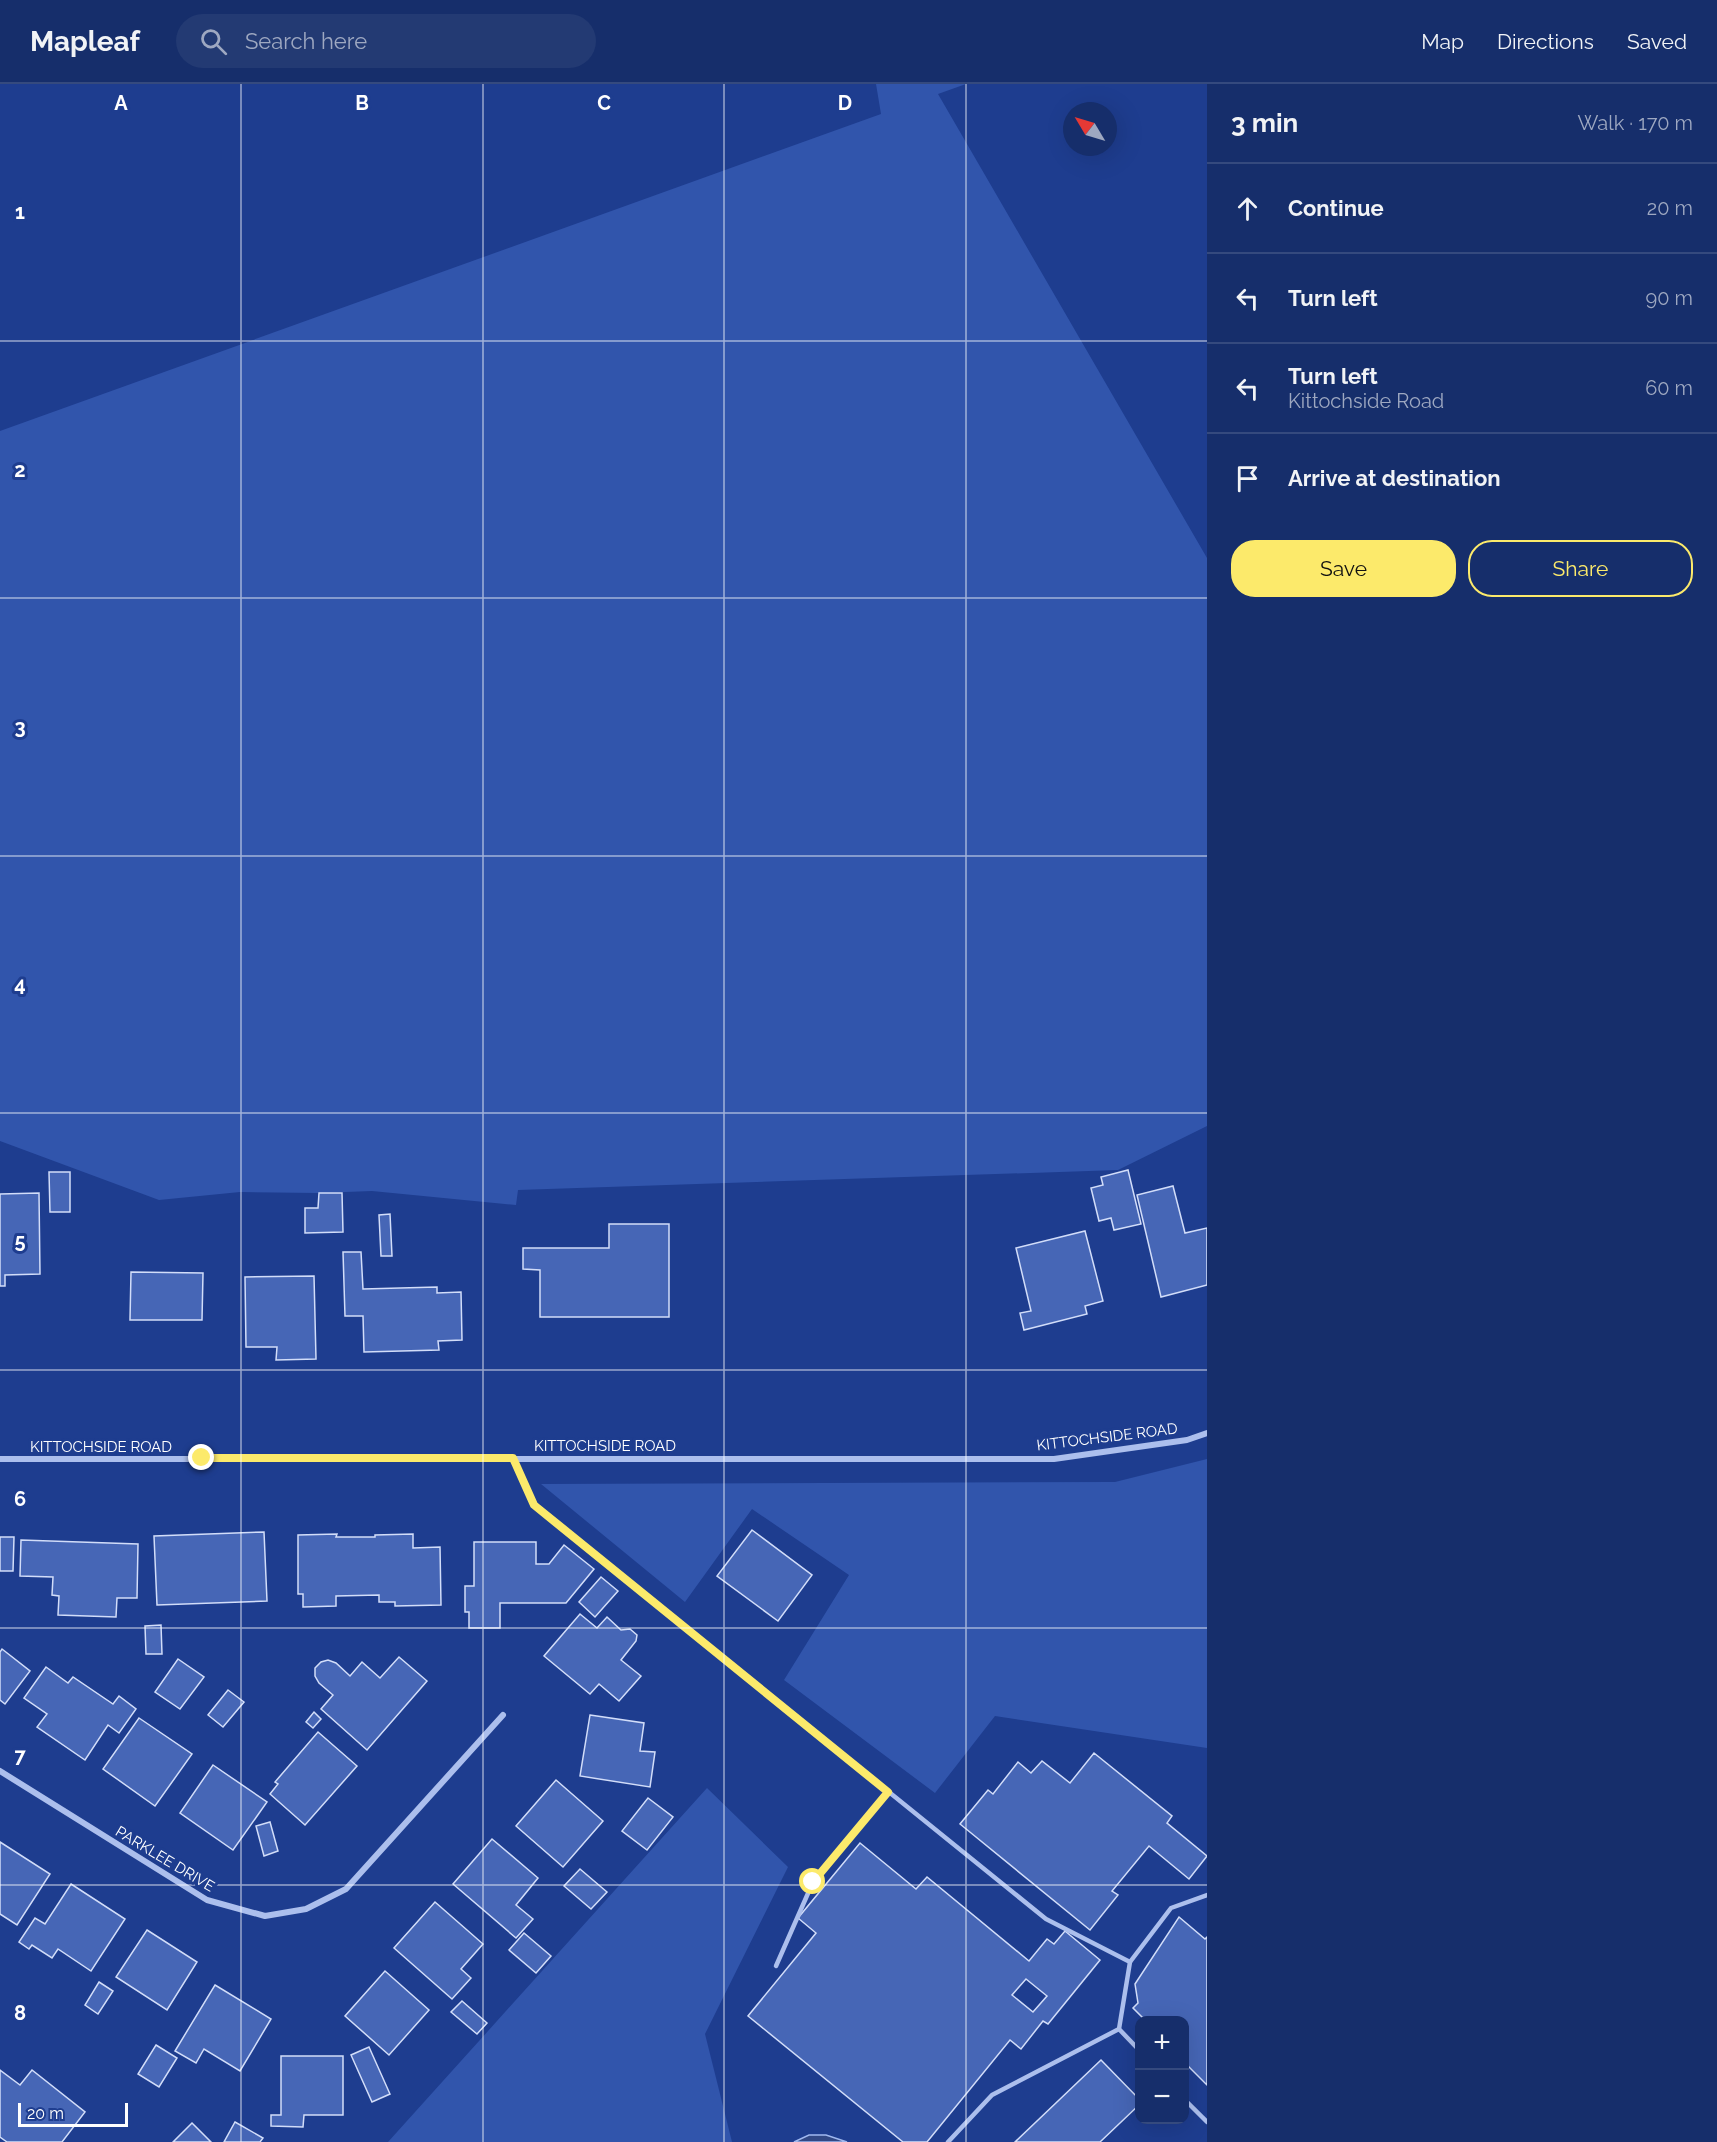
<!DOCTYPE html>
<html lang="en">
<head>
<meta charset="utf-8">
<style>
	:root { --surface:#162e6b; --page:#233a73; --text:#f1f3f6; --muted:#9ea8c1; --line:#354a7e; --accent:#fcea6b }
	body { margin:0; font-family:Raleway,sans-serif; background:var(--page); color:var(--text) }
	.controls { position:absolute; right:18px; bottom:18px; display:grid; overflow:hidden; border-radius:12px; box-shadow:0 6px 24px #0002 }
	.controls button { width:54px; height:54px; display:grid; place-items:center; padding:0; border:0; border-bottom:2px solid var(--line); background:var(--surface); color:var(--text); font:30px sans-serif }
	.compass { position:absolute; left:1063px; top:18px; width:54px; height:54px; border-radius:50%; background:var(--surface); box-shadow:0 6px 24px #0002; rotate:308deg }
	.scale { position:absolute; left:18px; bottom:15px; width:110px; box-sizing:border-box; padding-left:6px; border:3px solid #fff; border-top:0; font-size:16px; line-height:21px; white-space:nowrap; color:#fff; -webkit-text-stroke:4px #1e3d8f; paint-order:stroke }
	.stop { position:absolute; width:18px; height:18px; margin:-14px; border:4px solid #fcea6b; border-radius:50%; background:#fff }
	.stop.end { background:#fcea6b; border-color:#fff; box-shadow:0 2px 6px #0008 }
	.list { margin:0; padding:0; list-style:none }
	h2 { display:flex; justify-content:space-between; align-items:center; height:78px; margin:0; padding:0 24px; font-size:26px }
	h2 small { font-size:20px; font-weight:400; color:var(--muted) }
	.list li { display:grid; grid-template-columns:39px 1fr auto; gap:18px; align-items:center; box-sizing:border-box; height:90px; padding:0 24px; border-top:2px solid var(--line) }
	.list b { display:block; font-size:22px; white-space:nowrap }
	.list p { margin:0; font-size:20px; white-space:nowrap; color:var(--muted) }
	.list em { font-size:20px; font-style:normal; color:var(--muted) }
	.actions { display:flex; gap:12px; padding:18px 24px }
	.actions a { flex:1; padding:14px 0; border:2px solid var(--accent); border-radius:24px; text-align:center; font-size:21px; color:var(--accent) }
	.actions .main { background:var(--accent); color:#111 }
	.icon { flex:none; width:33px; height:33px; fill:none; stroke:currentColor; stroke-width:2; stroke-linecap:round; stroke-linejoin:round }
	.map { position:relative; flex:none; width:1207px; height:2058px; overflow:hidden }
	header { display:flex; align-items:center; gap:36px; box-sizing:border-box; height:84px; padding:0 30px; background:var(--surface); border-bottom:2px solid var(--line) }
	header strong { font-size:28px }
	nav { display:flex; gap:33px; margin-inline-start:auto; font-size:21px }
	.search { width:420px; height:54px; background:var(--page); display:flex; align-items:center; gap:15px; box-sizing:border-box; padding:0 21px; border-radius:33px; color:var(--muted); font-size:22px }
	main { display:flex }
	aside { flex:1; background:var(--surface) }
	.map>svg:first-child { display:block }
	.green { fill:#3155ac }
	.water { fill:#324885; stroke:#a0b8ef; stroke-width:1.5 }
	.building { fill:#4666b6; stroke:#d2ddf9; stroke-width:1.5; fill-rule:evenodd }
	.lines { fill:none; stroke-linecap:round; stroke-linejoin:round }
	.lane { stroke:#acbfed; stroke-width:4.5 }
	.street { stroke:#acbfed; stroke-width:6 }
	.route { stroke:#fcea6b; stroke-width:8 }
	.grid { fill:none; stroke:#fff; stroke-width:1.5; stroke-opacity:0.55 }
	.labels { text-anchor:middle; stroke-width:6; stroke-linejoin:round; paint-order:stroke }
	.street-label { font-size:15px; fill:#fff; stroke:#1e3d8f }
	.grid-label { font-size:20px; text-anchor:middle; font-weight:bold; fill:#fff; stroke:#1e3d8f; stroke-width:6; stroke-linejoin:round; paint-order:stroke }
</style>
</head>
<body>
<header>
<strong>Mapleaf</strong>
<div class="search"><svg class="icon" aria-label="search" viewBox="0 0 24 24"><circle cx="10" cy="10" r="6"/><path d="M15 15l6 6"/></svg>Search here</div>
<nav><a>Map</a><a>Directions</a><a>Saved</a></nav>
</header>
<main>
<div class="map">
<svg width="1207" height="2058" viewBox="0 0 1207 2058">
	<rect width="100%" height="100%" fill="#1e3d8f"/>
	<g class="green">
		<path d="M876,0H966L938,10L1207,474V1042L1118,1086L518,1106L516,1121L372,1107L319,1109L240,1108L159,1116L0,1057V347L881,30Z"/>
		<path d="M1207,1375V1664L995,1632L935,1709L784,1596L849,1491L752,1425L685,1518L541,1400L1115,1398Z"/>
		<path d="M707,1704L788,1783L705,1950L732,2058H388Z"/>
	</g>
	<path class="water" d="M809,2051H826L847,2058H794Z"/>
	<g class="building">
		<path d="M1128,1086L1141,1140L1114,1146L1111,1134L1099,1137L1091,1104L1103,1101L1101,1093Z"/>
		<path d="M49,1088H70V1128H50Z"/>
		<path d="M1173,1102L1185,1149L1207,1144V1201L1161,1213L1137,1111Z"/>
		<path d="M39,1109L40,1190L5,1191V1202H0V1110Z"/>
		<path d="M319,1109H342L343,1148L305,1149V1124H318Z"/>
		<path d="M390,1130L392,1172H381L379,1131Z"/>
		<path d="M609,1140H669V1233H540V1186L523,1185V1164H609Z"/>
		<path d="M1085,1147L1103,1217L1085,1222L1087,1230L1024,1246L1020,1229L1031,1227L1016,1164Z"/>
		<path d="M343,1168H361L363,1205L437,1203V1209L461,1208L462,1256L438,1257L439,1266L364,1268L363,1232H345Z"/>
		<path d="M131,1188L203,1189L202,1236H130Z"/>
		<path d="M314,1192L316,1275L276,1276L277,1263H246L245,1193Z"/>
		<path d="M752,1446L812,1491L778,1537L717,1492Z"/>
		<path d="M264,1448L267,1517L157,1521L154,1452Z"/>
		<path d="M337,1450L336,1453H375V1451L413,1450V1464L440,1463L441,1521L395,1522V1518H379V1511L336,1512V1522L303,1523V1510H298V1451Z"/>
		<path d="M0,1453H14L13,1487H0Z"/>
		<path d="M21,1456L138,1460L137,1514H117L116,1533L58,1531L59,1512L52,1511L53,1493L20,1492Z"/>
		<path d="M474,1458H536V1480H549L564,1461L594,1485L566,1519H500V1544H469V1528H465V1502H474Z"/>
		<path d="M601,1493L618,1507L595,1533L579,1518Z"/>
		<path d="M580,1530L597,1544L607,1533L621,1546L630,1545L637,1551L636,1557L621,1576L641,1592L619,1617L599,1600L590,1610L544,1572Z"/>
		<path d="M161,1541L162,1570H146L145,1542Z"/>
		<path d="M2,1565L30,1587L5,1620L0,1616V1568Z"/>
		<path d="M399,1573L427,1597L367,1666L321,1625L333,1611L319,1599L315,1592V1584L321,1578L328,1576L336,1579L350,1592L362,1578L380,1594Z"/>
		<path d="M178,1575L204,1593L180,1625L155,1608Z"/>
		<path d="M46,1583L68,1599L73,1593L113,1620L119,1612L136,1625L119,1649L108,1641L85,1676L37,1643L47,1630L24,1614Z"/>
		<path d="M228,1606L244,1618L223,1643L208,1631Z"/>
		<path d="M314,1628L321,1635L313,1644L306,1638Z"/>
		<path d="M590,1631L644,1639L640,1667L655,1668L650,1703L580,1692Z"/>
		<path d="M139,1634L192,1670L155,1722L103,1685Z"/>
		<path d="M318,1648L357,1682L305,1741L270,1710L278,1700L275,1698Z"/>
		<path d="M1094,1669L1172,1732L1167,1739L1207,1772L1189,1795L1149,1762L1112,1807L1118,1811L1090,1846L960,1740L988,1706L993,1710L1018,1678L1031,1689L1042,1677L1070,1699Z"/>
		<path d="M213,1681L267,1718L233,1766L180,1729Z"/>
		<path d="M556,1696L603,1737L563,1783L516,1742Z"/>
		<path d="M648,1714L673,1733L647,1766L622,1747Z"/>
		<path d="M270,1738L278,1767L264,1772L256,1742Z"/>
		<path d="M492,1755L538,1794L516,1821L533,1835L516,1854L453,1800Z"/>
		<path d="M0,1758L50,1790L17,1841L0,1830Z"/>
		<path d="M860,1759L916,1805L927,1793L1029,1877L1047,1855L1054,1860L1065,1847L1100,1876L1048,1940L1043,1937L1021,1965L1010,1956L927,2058H903L748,1932L816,1849L798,1834ZM1026,1895L1047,1912L1033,1928L1012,1911Z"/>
		<path d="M580,1785L607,1808L591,1825L564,1802Z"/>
		<path d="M71,1800L125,1835L91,1887L58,1865L52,1874L32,1861L29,1865L19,1858L35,1834L45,1840Z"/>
		<path d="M435,1818L483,1860L461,1885L471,1894L452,1915L394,1864Z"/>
		<path d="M1179,1833L1205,1855L1207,1853V2001L1184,1978V1936H1145L1133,1924L1138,1919L1135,1900Z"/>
		<path d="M147,1846L197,1878L167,1926L116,1893Z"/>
		<path d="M524,1849L551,1872L536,1889L509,1866Z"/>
		<path d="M385,1887L429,1926L389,1971L345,1932Z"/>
		<path d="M99,1898L113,1907L98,1930L85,1921Z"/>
		<path d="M215,1901L271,1935L240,1987L204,1965L196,1979L175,1967Z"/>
		<path d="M462,1917L487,1939L477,1950L451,1928Z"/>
		<path d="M156,1961L177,1974L159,2003L138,1990Z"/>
		<path d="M369,1963L390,2010L372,2018L351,1971Z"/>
		<path d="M281,1972H343V2031H304L303,2043L271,2042V2031H281Z"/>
		<path d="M1101,1976L1140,2016V2020L1100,2058H1015Z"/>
		<path d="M0,1986L20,2001L32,1986L85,2028L62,2058H7L0,2053Z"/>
		<path d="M235,2038L263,2054L260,2058H224Z"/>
		<path d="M192,2039L211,2058H173Z"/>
	</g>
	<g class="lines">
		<g class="lane">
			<path d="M513,1374L534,1421L1046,1835L1130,1878"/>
			<path d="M776,1882L813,1798L888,1708"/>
			<path d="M1140,1967L1119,1945L1130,1878L1171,1824L1207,1811"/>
			<path d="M1184,2015L1207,2038"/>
			<path d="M948,2058L992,2011L1119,1945"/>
		</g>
		<g class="street">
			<path d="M0,1375H1054L1187,1356L1207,1349"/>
			<path d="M0,1687L207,1816L265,1832L306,1825L346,1805L503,1631"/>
		</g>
	</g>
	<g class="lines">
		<path class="route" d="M202,1374H513L534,1421L888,1708L813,1798"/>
	</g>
	<path class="grid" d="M241,0V2058M483,0V2058M724,0V2058M966,0V2058M0,257H1207M0,514H1207M0,772H1207M0,1029H1207M0,1286H1207M0,1544H1207M0,1801H1207"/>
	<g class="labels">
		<g class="street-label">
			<text transform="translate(1107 1353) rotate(-7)" y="5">KITTOCHSIDE ROAD</text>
			<text x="605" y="1367">KITTOCHSIDE ROAD</text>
			<text x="101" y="1368">KITTOCHSIDE ROAD</text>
			<text transform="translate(165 1775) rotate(31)" y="5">PARKLEE DRIVE</text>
		</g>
	</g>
	<g class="grid-label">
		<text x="121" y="26">A</text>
		<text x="362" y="26">B</text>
		<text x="604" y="26">C</text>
		<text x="845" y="26">D</text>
		<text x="20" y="135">1</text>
		<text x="20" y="393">2</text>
		<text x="20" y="650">3</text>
		<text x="20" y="907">4</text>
		<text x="20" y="1164">5</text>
		<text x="20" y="1422">6</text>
		<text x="20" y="1679">7</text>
		<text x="20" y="1936">8</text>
	</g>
</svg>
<div class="controls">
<button>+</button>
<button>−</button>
</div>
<svg class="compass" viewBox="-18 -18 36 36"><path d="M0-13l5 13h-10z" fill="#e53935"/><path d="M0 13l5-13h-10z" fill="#9ea8c1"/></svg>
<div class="scale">20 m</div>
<div class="stop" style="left:813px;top:1798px"></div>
<div class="stop end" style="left:202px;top:1374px"></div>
</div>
<aside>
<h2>3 min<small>Walk · 170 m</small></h2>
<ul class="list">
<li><svg class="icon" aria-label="ahead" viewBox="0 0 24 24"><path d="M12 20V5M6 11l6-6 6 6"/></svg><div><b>Continue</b></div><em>20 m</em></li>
<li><svg class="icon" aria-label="left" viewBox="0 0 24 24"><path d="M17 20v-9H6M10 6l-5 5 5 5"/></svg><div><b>Turn left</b></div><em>90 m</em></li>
<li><svg class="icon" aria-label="left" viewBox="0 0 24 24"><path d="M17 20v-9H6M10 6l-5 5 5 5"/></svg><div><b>Turn left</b><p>Kittochside Road</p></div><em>60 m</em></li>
<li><svg class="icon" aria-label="arrive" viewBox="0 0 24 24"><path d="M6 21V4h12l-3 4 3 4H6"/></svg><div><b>Arrive at destination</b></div></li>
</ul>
<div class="actions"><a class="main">Save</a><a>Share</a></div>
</aside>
</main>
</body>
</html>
